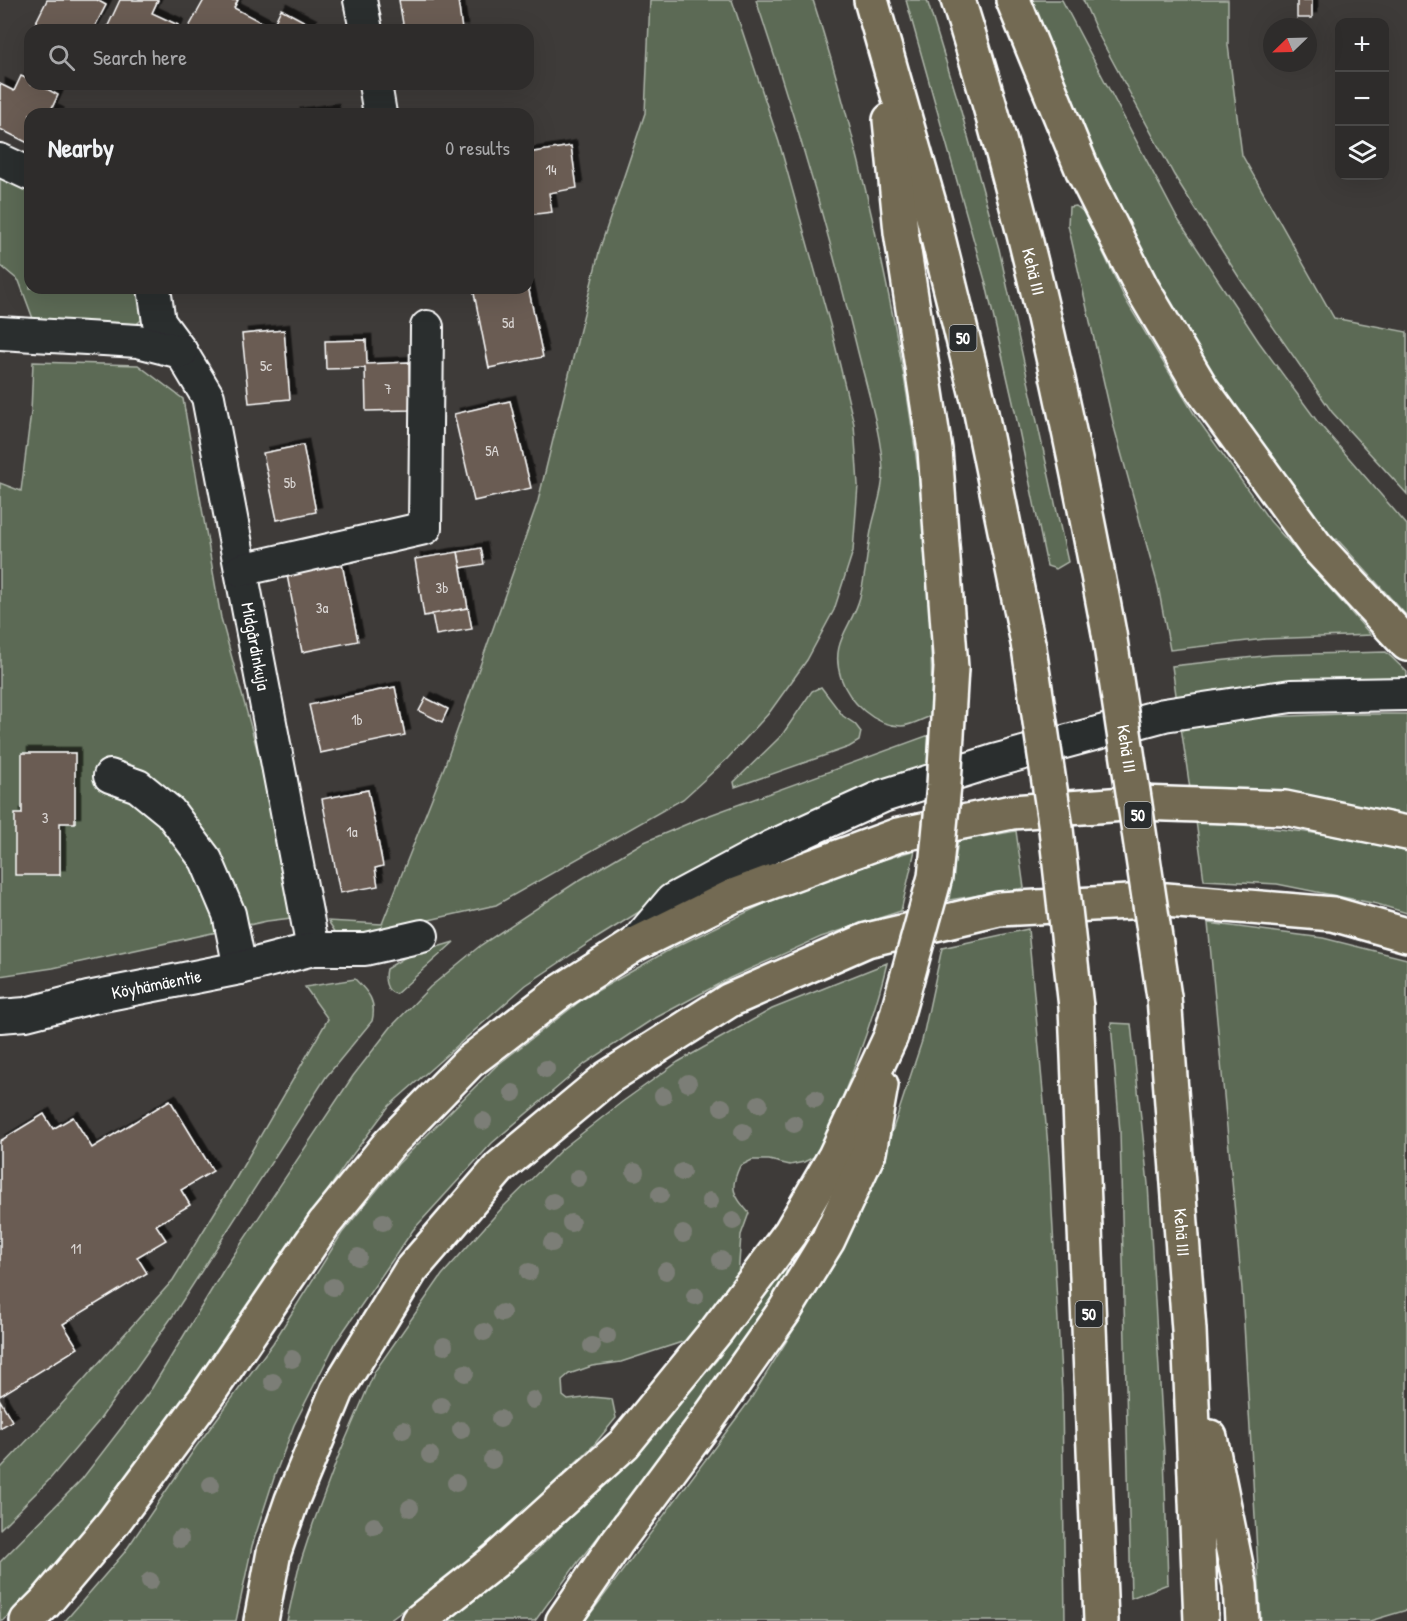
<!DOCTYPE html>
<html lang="en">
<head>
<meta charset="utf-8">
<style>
	:root { --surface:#2e2c2b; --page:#363433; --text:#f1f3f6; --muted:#a7a7a9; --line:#494847 }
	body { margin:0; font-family:"Patrick Hand",sans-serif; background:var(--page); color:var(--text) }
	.controls { position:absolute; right:18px; top:18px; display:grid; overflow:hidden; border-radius:12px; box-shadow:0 6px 24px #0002 }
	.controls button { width:54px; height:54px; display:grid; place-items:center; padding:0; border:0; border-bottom:2px solid var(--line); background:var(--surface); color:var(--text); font:30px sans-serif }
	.compass { position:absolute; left:1263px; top:18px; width:54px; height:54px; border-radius:50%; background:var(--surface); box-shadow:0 6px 24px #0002; rotate:247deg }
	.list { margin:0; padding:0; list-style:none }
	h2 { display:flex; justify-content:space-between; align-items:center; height:78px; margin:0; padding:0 24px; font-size:26px }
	h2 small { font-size:20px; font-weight:400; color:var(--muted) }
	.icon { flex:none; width:33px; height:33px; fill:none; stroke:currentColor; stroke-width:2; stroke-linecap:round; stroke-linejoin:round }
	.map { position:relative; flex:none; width:1407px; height:1621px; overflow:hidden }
	.search { position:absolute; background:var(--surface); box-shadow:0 6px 24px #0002; left:24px; top:24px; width:510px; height:66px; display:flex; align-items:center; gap:15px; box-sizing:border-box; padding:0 21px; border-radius:18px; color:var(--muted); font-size:22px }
	.panel { position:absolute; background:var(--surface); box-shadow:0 6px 24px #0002; left:24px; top:108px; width:510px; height:186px; border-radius:18px }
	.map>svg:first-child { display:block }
	.green { fill:#5c6b54; stroke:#aeb5aa; stroke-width:1.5 }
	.building { fill:#6b5c52; stroke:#fff; stroke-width:1.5; filter:url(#shadow) }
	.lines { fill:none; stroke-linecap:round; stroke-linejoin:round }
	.minor-casing { stroke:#fff; stroke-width:36 }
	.highway-casing { stroke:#fff; stroke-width:38 }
	.minor { stroke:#2a2d2e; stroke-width:32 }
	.highway { stroke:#736b52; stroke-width:33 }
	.highway-bridge-casing { stroke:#fff; stroke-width:38; stroke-linecap:butt }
	.highway-bridge { stroke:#736b52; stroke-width:33 }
	.tree { fill:#7c7e77 }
	.labels { text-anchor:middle; stroke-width:4.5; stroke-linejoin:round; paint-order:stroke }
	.number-label { font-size:15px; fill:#dad6d4 }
	.shield { fill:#2a2d2e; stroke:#bfc0c0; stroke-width:1.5 }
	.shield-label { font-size:16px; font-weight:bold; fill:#fff }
	.street-label { font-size:18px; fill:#fff; stroke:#2a2d2e }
</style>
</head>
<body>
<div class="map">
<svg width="1407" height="1621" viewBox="0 0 1407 1621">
	<defs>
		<filter id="shadow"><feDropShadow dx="5.5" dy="-5.5" stdDeviation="0" flood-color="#0009"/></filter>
	</defs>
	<rect width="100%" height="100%" fill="#3e3b39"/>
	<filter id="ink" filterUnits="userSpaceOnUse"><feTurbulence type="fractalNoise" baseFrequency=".0167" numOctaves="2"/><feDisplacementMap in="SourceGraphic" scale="12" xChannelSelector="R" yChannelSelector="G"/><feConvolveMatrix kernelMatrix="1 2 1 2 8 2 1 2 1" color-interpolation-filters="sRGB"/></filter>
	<g filter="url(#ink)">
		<g class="green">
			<path d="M650,0H732L779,142L831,328L854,424L858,485L853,551L834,610L807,660L769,713L727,759L683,799L496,905L353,937L336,933L328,921L382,924L445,765L538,501L600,248L645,113Z"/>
			<path d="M756,0H813C843,94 866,185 886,282C916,425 935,570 931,716C922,719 911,726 901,726C875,726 849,702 841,678C829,642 852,628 860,597C866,574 867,549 872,526C876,508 883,491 883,473C882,435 865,382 856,344C828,228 794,113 756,0Z"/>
			<path d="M906,0H927L959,104L999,249L1068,562L1056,569L1047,566L1015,411L986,284Z"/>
			<path d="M1032,0H1062L1177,218L1259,342L1317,421L1407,525V616L1337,539L1334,540C1298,493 1258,445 1225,395C1145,271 1085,137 1032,0Z"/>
			<path d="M1083,0H1228V45L1242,155L1334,318L1407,332V494L1332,412L1240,279L1174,175L1098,34Z"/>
			<path d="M0,168L30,182V288H144L148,314L131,329L35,324L19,281L0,265Z"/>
			<path d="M1076,206L1084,212L1125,299L1196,417L1270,521L1371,635L1265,639L1170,650L1158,586L1114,427L1068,225L1069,207Z"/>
			<path d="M33,362L138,365L183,399L221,618L266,782L291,918L267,921L53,968L0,976V483L21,491L31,412Z"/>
			<path d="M1386,652L1407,672V687L1177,702L1172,666L1273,655Z"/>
			<path d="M821,687L843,716L855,724L861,732L859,741L849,747L735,787L734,782L782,735L812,691Z"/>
			<path d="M1343,714H1407V817L1190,789L1181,727L1264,717Z"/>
			<path d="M929,735L927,770L681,886L592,941L526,985L389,1106L345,1165L237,1326L105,1511L44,1585L3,1621H0V1562L82,1479L152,1388L223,1271L353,1076L391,1027L430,987L481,945L578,881L642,843L699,819Z"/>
			<path d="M1196,821C1267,827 1338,833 1407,852V913L1377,904L1277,884L1204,880Z"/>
			<path d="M1016,831L1024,888L949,900L958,841Z"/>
			<path d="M915,850L901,911L821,937L730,978L650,1021L586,1063L492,1143L413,1230L336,1342L294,1425L275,1475L252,1546L236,1621H65L124,1553L196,1447L273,1343L342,1233L398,1164L496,1066L583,999L669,950L803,885Z"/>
			<path d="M1208,923L1323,938L1407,959V1610L1370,1621H1261L1242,1289Z"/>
			<path d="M1028,929L1049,1157L1062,1394L1065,1621H585L750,1400L832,1268L878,1174L922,1041L942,948Z"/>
			<path d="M454,942L396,994C385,992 384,978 386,969L407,956Z"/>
			<path d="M887,963C871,1030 845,1093 818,1155L804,1162L790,1165L769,1160H752L740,1166C729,1189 733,1194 749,1213L741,1235L738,1277L688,1340L621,1362L592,1366L569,1374L562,1380L563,1396L568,1400L592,1397L612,1399L616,1418L593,1446L513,1521L439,1584L389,1621H287L298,1570L313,1524L338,1457L375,1371L442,1275L501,1209L562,1149L622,1102L678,1062L772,1009Z"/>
			<path d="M355,979C368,992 377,1001 372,1021L326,1077L174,1314L98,1422L49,1480L0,1529V1469L60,1406L173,1280L236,1178L328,1019L305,987Z"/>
			<path d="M1111,1023L1131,1024L1148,1184L1164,1452L1168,1584L1131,1598L1120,1131Z"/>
			<path d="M787,1263L785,1282L757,1327L638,1487L578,1562L535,1621H442L535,1552L643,1444L717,1360Z"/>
		</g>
		<g class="building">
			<path d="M47,0H97L106,5L93,30H32Z"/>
			<path d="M120,0H158L152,13L178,25L176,30H106Z"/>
			<path d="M204,0H238L234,8L272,28L281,9L311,25L309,30H194L189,27Z"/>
			<path d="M399,0H458L462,30H404Z"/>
			<rect x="1297" y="0" width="15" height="18"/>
			<path d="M21,76L30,80V84H38L58,95L51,110L59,114H30V144L0,129V84L14,91Z"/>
			<path d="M333,109L334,114H294Z"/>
			<path d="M571,146L577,188L549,193L552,212L528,215V153Z"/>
			<path d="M528,286L543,357L489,368L473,288H528Z"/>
			<path d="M284,330L290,399L249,403L242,334Z"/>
			<path d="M366,340L367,364L409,362L410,410L366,411L365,368L326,369L325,341Z"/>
			<path d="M510,401L531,488L474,501L454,414Z"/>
			<path d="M303,445L316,512L277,520L263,453Z"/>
			<path d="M481,548L484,564L461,568L458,552Z"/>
			<path d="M458,552L468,608L424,616L415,559Z"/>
			<path d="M342,564L358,641L302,652L287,575Z"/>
			<path d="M468,608L472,629L436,635L432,614Z"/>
			<path d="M395,687L405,735L320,753L309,705Z"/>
			<path d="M426,698L448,709L442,722L419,711Z"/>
			<path d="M22,753H75V823H60V875H15V814H22Z"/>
			<path d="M368,790L383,866L375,868L378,886L340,893L322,799Z"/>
			<path d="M170,1100L213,1171L181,1190L190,1205L156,1225L166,1240L137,1257L147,1273L63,1324L78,1348L0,1396V1141L44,1114L53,1129L73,1117L92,1148Z"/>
			<path d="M0,1400L12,1421L0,1428Z"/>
		</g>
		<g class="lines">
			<g class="minor-casing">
				<g id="minor">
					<path d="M360,0L366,30"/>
					<path d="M375,84L380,114"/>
					<path d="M0,160L30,174"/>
					<path id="s1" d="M154,288L159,322L181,352L208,397L313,949"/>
					<path d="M0,333L138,341L181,352"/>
					<path d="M241,570L425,528L427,327"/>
					<path d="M110,776L138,786L170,812L206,860L229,914L240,968"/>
					<path d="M634,945L672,900L771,847L883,796L994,761L1164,715L1291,696L1407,694"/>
					<path id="s2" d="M0,1016L26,1014L88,998L240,968L313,949H365L422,936"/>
				</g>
			</g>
			<g class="highway-casing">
				<g id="highway">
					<path d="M871,0L933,217L980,408L1029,648"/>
					<path id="s3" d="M958,0C1024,207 1069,420 1109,633"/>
					<path d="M1013,0L1083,171L1142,288L1202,389L1315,545L1407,644"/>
					<path d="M890,120L901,232L935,450L951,668"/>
					<path id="s4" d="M1164,997L1189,1330L1201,1621"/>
					<path d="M1076,1007L1101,1621"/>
					<path d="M1210,1437L1240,1585L1242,1621"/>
					<path d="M27,1621L45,1603L112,1524L204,1400L324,1224L389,1144L469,1062L560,992L634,945L733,896L898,835L1012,812L1139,803L1285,808L1407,833"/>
					<path d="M261,1621L274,1552L292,1500L337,1391L411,1270L500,1167L607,1078L730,1000L867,940L999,909L1166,900L1333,914L1407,935"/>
					<path d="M419,1621L495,1561L624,1444L717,1330L790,1233L835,1156L891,1036"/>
					<path d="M563,1621L617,1542L704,1425L785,1310L828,1240L869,1152L881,1085"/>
				</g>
			</g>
			<use href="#minor" class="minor"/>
			<use href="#highway" class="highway"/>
			<g class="highway-bridge-casing">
				<g id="highway-bridge">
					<path id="s5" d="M1109,633L1164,997"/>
					<path d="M1029,648L1056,829L1076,1007"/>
					<path d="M891,1036L935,877L944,785L951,668"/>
				</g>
			</g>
			<use href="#highway-bridge" class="highway-bridge"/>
		</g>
		<g class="tree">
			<circle cx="546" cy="1069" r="9"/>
			<circle cx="688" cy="1083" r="9"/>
			<circle cx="513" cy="1093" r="9"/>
			<circle cx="663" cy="1096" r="9"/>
			<circle cx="815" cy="1099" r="9"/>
			<circle cx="759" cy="1104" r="9"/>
			<circle cx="722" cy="1107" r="9"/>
			<circle cx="483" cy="1121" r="9"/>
			<circle cx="794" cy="1124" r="9"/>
			<circle cx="743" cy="1132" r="9"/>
			<circle cx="635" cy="1172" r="9"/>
			<circle cx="682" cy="1172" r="9"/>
			<circle cx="578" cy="1178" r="9"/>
			<circle cx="660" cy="1195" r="9"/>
			<circle cx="710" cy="1201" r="9"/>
			<circle cx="553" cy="1202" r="9"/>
			<circle cx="733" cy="1221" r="9"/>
			<circle cx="383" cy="1222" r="9"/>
			<circle cx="571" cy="1223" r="9"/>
			<circle cx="683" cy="1234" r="9"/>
			<circle cx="552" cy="1243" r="9"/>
			<circle cx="358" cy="1257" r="9"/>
			<circle cx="721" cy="1260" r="9"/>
			<circle cx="666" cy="1271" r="9"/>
			<circle cx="529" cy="1272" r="9"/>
			<circle cx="333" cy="1287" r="9"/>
			<circle cx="695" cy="1296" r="9"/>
			<circle cx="502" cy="1313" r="9"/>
			<circle cx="484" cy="1332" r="9"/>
			<circle cx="607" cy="1336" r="9"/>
			<circle cx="444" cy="1346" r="9"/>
			<circle cx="592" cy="1346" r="9"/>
			<circle cx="292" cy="1359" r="9"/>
			<circle cx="465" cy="1373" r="9"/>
			<circle cx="273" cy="1382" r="9"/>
			<circle cx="533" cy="1400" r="9"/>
			<circle cx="441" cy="1406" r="9"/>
			<circle cx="500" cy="1419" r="9"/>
			<circle cx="403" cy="1430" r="9"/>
			<circle cx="461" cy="1430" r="9"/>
			<circle cx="430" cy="1455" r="9"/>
			<circle cx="492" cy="1460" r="9"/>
			<circle cx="456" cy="1483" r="9"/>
			<circle cx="211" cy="1485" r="9"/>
			<circle cx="410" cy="1508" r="9"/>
			<circle cx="374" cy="1526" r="9"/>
			<circle cx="180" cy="1539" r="9"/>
			<circle cx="150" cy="1581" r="9"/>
		</g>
	</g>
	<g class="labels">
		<g class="number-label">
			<text x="551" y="175">14</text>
			<text x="508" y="328">5d</text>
			<text x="266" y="371">5c</text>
			<text x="388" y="394">7</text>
			<text x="492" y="456">5A</text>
			<text x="290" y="488">5b</text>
			<text x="442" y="593">3b</text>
			<text x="322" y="613">3a</text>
			<text x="357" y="725">1b</text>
			<text x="45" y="823">3</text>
			<text x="352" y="837">1a</text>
			<text x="76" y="1254">11</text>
		</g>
		<g class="shield">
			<rect x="949.5" y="325" width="27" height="26" rx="4.5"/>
			<rect x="1124.5" y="802" width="27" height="26" rx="4.5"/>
			<rect x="1075.5" y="1301" width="27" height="26" rx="4.5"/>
		</g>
		<g class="shield-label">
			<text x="963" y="344">50</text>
			<text x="1138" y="821">50</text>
			<text x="1089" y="1320">50</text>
		</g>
		<g class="street-label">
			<text dy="6" stroke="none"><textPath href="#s3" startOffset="282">Kehä III</textPath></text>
			<text dy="6" stroke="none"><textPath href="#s1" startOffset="378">Midgårdinkuja</textPath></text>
			<text dy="6" stroke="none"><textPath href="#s5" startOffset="117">Kehä III</textPath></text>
			<text dy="6" stroke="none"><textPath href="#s2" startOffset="160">Köyhämäentie</textPath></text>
			<text dy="6" stroke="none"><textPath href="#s4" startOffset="236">Kehä III</textPath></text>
		</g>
	</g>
</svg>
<div class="controls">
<button>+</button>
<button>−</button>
<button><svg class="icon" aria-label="layers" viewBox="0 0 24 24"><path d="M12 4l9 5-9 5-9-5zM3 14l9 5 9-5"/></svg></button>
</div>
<svg class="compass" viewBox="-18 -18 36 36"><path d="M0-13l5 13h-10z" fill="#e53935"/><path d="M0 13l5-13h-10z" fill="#a7a7a9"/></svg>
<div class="search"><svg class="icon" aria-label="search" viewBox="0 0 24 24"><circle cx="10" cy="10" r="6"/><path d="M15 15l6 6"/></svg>Search here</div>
<section class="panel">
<h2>Nearby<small>0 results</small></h2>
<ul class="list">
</ul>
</section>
</div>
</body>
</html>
